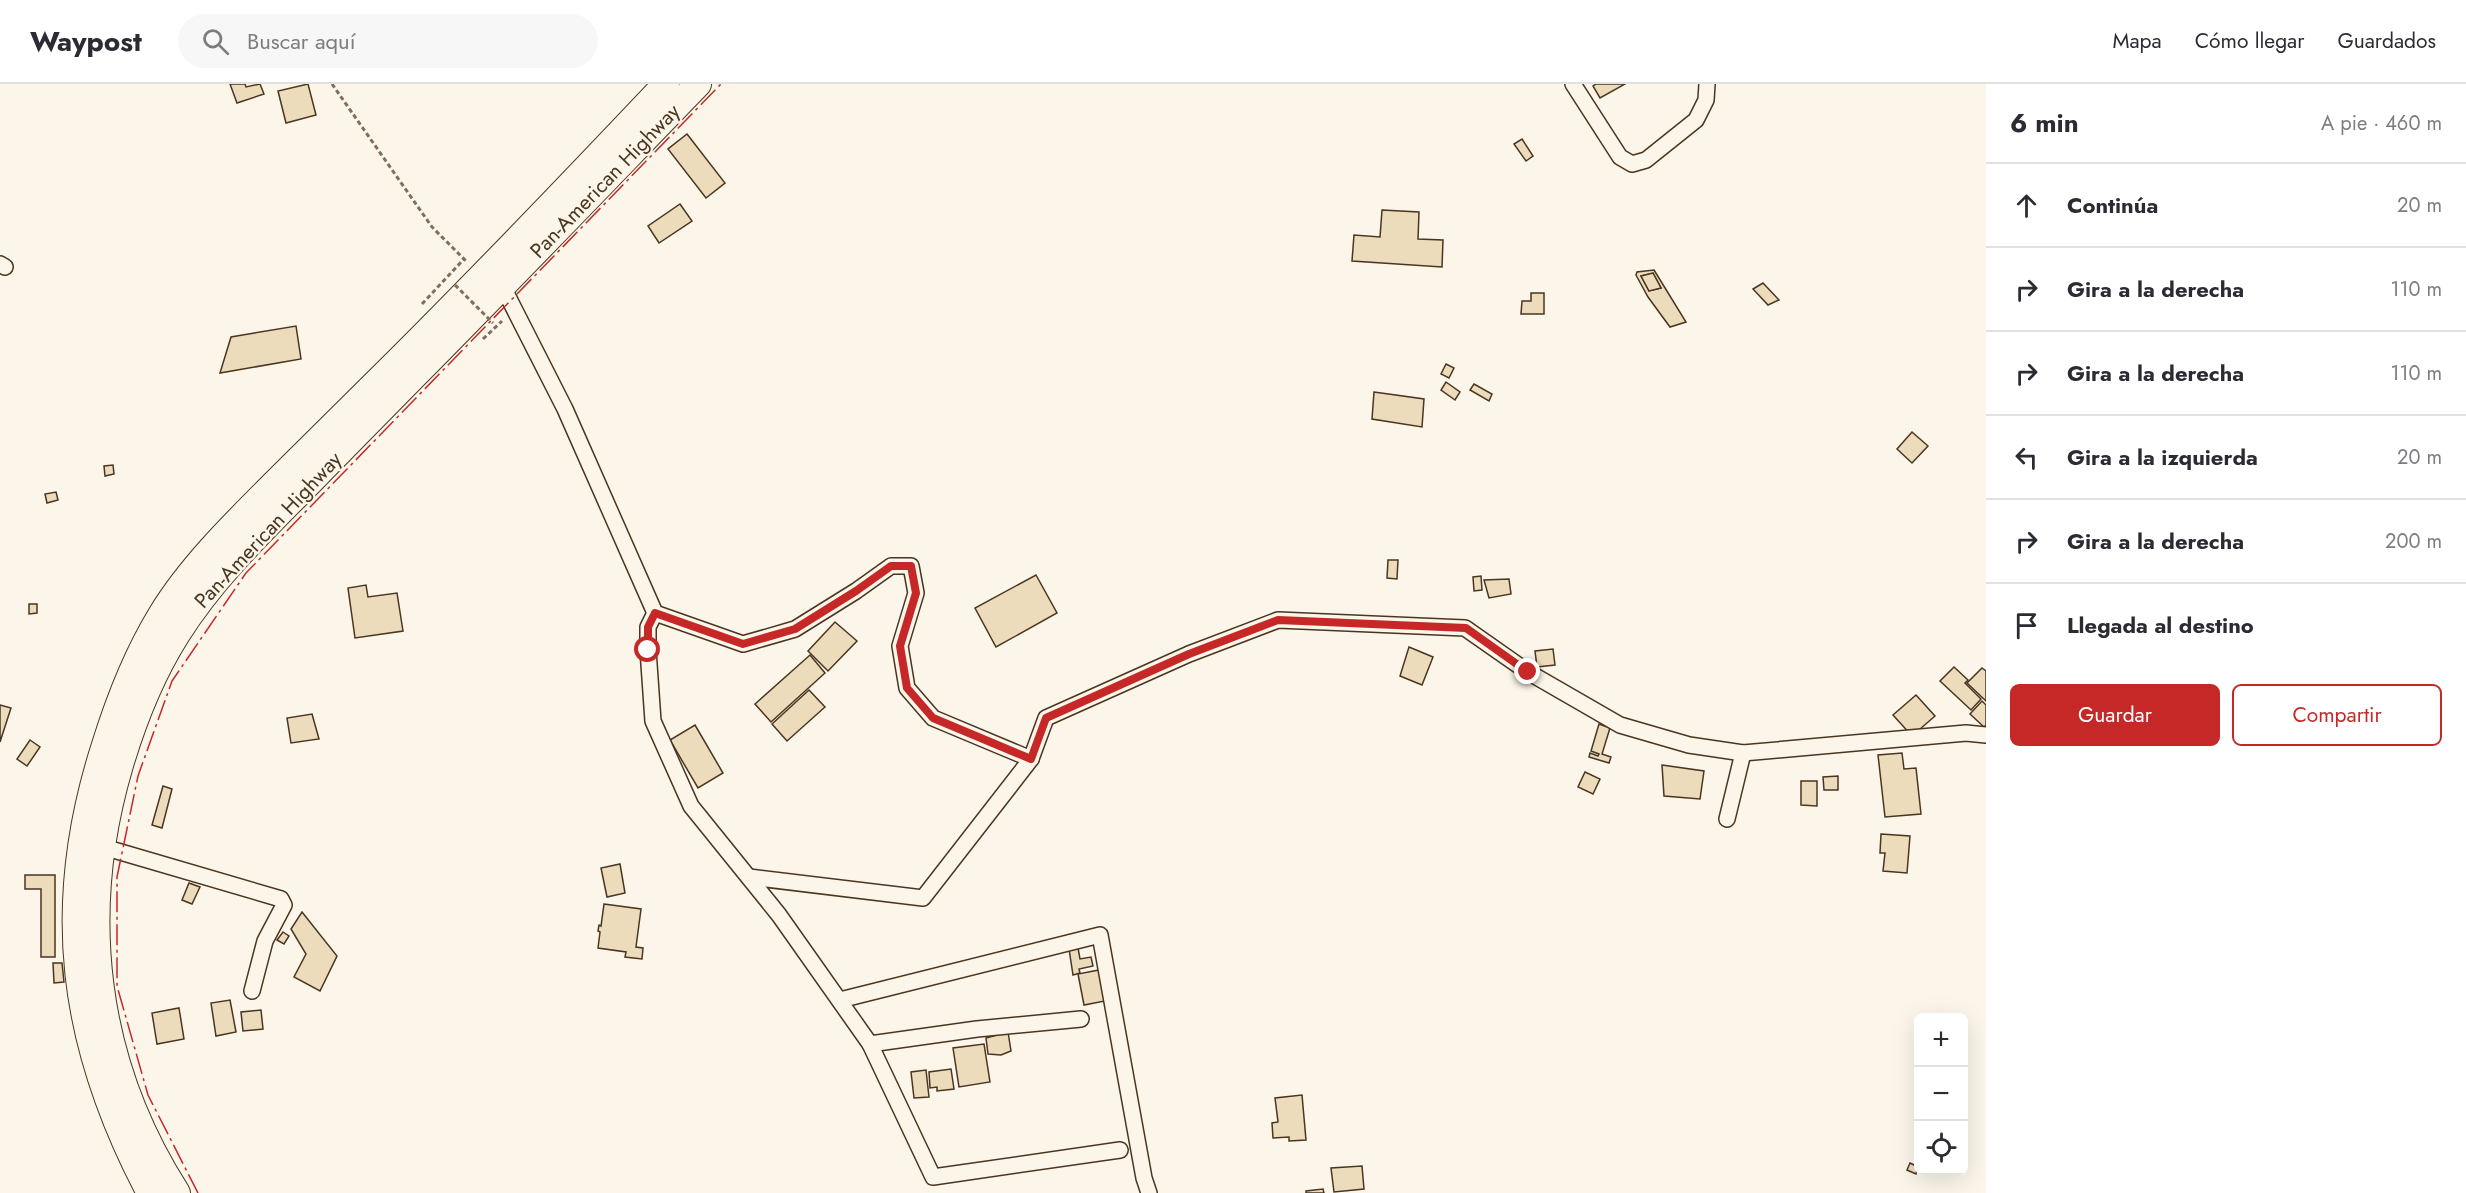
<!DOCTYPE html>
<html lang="es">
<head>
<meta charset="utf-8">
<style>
	:root { --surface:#fff; --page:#f7f7f7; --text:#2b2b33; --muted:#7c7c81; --line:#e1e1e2; --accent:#c62828 }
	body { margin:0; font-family:Jost,sans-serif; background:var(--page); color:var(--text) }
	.controls { position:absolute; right:18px; bottom:18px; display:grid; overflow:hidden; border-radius:9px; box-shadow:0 6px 24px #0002 }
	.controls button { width:54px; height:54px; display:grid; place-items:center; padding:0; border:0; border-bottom:2px solid var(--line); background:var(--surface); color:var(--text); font:30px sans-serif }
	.stop { position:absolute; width:18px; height:18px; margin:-14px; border:4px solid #c62828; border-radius:50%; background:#fff }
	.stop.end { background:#c62828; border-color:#fff; box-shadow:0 2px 6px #0008 }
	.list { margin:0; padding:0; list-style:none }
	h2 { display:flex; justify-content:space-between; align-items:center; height:78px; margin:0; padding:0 24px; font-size:26px }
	h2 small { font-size:20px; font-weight:400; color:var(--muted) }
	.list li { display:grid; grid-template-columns:39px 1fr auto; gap:18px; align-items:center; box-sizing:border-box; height:84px; padding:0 24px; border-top:2px solid var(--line) }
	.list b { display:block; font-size:22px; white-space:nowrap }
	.list em { font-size:20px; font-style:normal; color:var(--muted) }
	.actions { display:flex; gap:12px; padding:18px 24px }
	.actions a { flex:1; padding:14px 0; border:2px solid var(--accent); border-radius:9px; text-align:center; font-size:21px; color:var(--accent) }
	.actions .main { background:var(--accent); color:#fff }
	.icon { flex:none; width:33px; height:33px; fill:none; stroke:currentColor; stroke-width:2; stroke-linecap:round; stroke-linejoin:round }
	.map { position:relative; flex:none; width:1986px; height:1109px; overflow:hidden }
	header { display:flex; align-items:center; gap:36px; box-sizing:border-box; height:84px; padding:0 30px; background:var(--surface); border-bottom:2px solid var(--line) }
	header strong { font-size:28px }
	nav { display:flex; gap:33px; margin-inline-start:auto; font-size:21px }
	.search { width:420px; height:54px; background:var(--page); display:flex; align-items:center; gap:15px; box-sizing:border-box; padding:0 21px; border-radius:33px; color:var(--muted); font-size:22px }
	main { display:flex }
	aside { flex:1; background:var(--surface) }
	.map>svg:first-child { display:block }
	.building { fill:#ecdcbc; stroke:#4a3520; stroke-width:1.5; fill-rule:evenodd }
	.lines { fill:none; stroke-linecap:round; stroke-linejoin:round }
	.minor-casing { stroke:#4a3520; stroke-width:18 }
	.trunk-casing { stroke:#4a3520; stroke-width:28 }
	.path { stroke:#7f6f5c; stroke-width:3; stroke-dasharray:4.5 3; stroke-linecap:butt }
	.minor { stroke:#fbf6e9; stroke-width:15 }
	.trunk { stroke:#fbf6e9; stroke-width:26 }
	.path-bridge { stroke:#7f6f5c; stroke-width:3; stroke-dasharray:4.5 3; stroke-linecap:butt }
	.power { stroke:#c62828; stroke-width:1.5; stroke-dasharray:21 4.5 3 4.5; stroke-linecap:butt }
	.route { stroke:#c62828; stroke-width:8 }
	.labels { text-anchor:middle; stroke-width:4.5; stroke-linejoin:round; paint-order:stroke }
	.street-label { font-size:21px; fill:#4a3520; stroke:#fbf6e9 }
</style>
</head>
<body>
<header>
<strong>Waypost</strong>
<div class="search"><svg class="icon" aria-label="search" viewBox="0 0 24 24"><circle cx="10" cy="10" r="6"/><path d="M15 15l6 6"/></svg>Buscar aquí</div>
<nav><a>Mapa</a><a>Cómo llegar</a><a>Guardados</a></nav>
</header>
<main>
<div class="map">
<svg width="1986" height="1109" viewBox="0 0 1986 1109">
	<rect width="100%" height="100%" fill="#fbf6e9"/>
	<g class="building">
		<path d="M230,0H245L246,3L260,0L264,10L237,19Z"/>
		<path d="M308,0L316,31L286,39L278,7Z"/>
		<path d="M1596,0H1625L1600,14L1593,2Z"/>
		<path d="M687,50L725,99L706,114L668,65Z"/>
		<path d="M1522,55L1533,72L1526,77L1514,60Z"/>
		<path d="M680,120L692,137L659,159L648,142Z"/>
		<path d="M1382,126L1419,128L1418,155L1443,156L1442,183L1352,177L1354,151L1380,153Z"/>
		<path d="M1654,186L1686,238L1670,243L1648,213L1636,191L1637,188ZM1653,189L1661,204L1649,207L1641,192Z"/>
		<path d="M1653,189L1661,204L1649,207L1641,192Z"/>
		<path d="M1763,199L1779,216L1768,221L1753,205Z"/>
		<path d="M1531,209H1544V230H1521L1522,217H1531Z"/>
		<path d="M296,242L301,275L220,289L231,253Z"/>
		<path d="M1446,280L1454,284L1449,294L1441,290Z"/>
		<path d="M1446,298L1460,308L1455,316L1441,306Z"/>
		<path d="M1474,300L1492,310L1489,317L1470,306Z"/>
		<path d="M1374,308L1424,315L1422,343L1372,335Z"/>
		<path d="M1912,348L1928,362L1912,379L1897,365Z"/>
		<path d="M113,381L114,390L105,392L104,382Z"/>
		<path d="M56,408L58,416L47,419L45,410Z"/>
		<path d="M1388,476H1398L1397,495L1387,494Z"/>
		<path d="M1036,491L1057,529L996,563L975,524Z"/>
		<path d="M1481,492L1482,506L1474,507L1473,493Z"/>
		<path d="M1509,495L1511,510L1489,514L1484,496Z"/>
		<path d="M366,501L368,513L397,509L403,547L355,554L348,504Z"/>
		<path d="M29,520H37V529L29,530Z"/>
		<path d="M835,538L857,557L828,587L808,567Z"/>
		<path d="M1409,563L1433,573L1422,601L1400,592Z"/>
		<path d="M1553,565L1555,581L1537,583L1535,567Z"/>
		<path d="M810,571L825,589L771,638L755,620Z"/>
		<path d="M1954,583L1968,596L1965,599L1981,615L1971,626L1940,597Z"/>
		<path d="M1982,584L1986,587V617L1967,599Z"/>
		<path d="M809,606L825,623L787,657L772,640Z"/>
		<path d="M1916,611L1935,632L1912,652L1893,631Z"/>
		<path d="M1982,617L1986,621V641L1984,643L1970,630Z"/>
		<path d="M0,621L11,624L0,658Z"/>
		<path d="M312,630L319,655L291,659L287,634Z"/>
		<path d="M1599,640L1610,644L1602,670L1611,673L1609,679L1589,673L1590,669L1598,672L1599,670L1591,667Z"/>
		<path d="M695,641L723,689L698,704L670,656Z"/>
		<path d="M30,656L40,663L27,682L17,675Z"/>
		<path d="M1902,669L1904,685L1916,684L1921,730L1885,733L1878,671Z"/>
		<path d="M1662,681L1704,687L1700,715L1664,712Z"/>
		<path d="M1585,688L1600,695L1593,710L1578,703Z"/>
		<path d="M1838,692V706H1824L1823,693Z"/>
		<path d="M1801,697H1817V722L1801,721Z"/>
		<path d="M163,702L172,705L162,744L152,741Z"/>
		<path d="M1881,750L1910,752L1907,789L1883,787L1885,769H1880Z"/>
		<path d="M620,780L625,809L607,813L601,784Z"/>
		<path d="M25,791H55V873H41V805H25Z"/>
		<path d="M189,799L200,803L192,820L182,816Z"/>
		<path d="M604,820L641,825L636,863L643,864L642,875L625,873L626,868L598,864L600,848L598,847L599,841L601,842Z"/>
		<path d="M302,828L337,872L320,907L294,893L306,870L291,845Z"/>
		<path d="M283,848L289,852L284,860L277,856Z"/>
		<path d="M1078,864L1080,875L1091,873L1093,882L1079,885L1080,889L1073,891L1069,865Z"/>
		<path d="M53,879H62L64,898L54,899Z"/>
		<path d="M1099,886L1105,917L1084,921L1078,890Z"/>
		<path d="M230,916L236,948L216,952L211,919Z"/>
		<path d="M179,924L184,955L157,960L152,929Z"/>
		<path d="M261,926L263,945L243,947L241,928Z"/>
		<path d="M1008,948L1011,967L1001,971L988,970L986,954Z"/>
		<path d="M984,960L990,998L959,1003L953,964Z"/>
		<path d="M951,985L954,1005L937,1007V1003L930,1004L929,988Z"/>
		<path d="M926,986L929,1013L914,1014L911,988Z"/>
		<path d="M1302,1011L1306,1056L1289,1057V1053L1273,1054L1272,1039L1278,1038L1275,1014Z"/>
		<path d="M1910,1079L1918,1083L1916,1090L1907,1086Z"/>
		<path d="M1362,1082L1364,1105L1334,1108L1331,1084Z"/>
		<path d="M1323,1105L1324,1109H1306V1107Z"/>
	</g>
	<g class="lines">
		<g class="minor-casing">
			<g id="minor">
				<path d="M1573,0L1620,73L1632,80L1646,76L1696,36L1706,16L1707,0"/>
				<path d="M0,180L5,183"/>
				<path d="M503,203L565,325L655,529L743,560L795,545L856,507L891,482H911L916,509L900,562L907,604L933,634L1031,675"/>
				<path d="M655,529L648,543V566L653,637L691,722L779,831L870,960L933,1093L1120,1066"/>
				<path d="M1727,735L1743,669"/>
				<path d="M100,762L281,815L284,821L265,857L252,907"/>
				<path d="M749,793L923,814L1031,675L1046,634L1189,570L1278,536L1465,544L1528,588L1620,641L1689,661L1743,669L1966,649L1986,651"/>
				<path d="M840,916L1100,851L1144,1094L1149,1109"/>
				<path d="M870,960L977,945L1081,935"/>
			</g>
		</g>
		<g class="trunk-casing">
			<g id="trunk">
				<path d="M150,1109C71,960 53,822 105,661C119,616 136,572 161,531C190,483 235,439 275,399C316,358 358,317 399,276C490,185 578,93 666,0"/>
				<path d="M177,1109C93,978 76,829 120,681C134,634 151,591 177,550C209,499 253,455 296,412C337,370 378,329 419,287C513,192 605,96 698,0"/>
			</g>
		</g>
		<g class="path">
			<path d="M332,0L432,143L467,178"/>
			<path d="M422,220L464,175"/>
			<path d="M483,255L502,237"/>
		</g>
		<use href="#minor" class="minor"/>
		<use href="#trunk" class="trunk"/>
		<path class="path-bridge" d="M455,201L493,239"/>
		<path class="power" d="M198,1109L148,1011L117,902V793L138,692L172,597L246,489L721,0"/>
	</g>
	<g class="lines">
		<path class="route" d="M648,566V543L655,529L743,560L795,545L856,507L891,482H911L916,509L900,562L907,604L933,634L1031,675L1046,634L1189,570L1278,536L1466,544L1528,588"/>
	</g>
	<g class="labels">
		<g class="street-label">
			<text transform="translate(605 97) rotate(-46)" y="7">Pan-American Highway</text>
			<text transform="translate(268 446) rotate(-47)" y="7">Pan-American Highway</text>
		</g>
	</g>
</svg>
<div class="controls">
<button>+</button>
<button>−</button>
<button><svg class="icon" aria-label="locate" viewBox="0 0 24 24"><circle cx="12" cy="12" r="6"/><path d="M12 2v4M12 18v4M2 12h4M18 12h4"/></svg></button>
</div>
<div class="stop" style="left:648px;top:566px"></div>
<div class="stop end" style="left:1528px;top:588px"></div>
</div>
<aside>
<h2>6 min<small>A pie · 460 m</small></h2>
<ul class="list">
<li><svg class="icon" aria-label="ahead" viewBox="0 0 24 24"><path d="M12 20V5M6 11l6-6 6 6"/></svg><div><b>Continúa</b></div><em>20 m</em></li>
<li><svg class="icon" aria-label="right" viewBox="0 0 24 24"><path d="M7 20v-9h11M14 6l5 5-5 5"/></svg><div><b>Gira a la derecha</b></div><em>110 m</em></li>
<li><svg class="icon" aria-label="right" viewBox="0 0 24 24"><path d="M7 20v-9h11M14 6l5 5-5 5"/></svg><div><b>Gira a la derecha</b></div><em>110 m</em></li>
<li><svg class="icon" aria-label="left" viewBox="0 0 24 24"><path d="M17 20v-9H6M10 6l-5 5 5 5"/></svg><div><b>Gira a la izquierda</b></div><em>20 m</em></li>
<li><svg class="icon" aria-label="right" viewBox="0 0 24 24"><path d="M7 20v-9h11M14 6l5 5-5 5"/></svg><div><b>Gira a la derecha</b></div><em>200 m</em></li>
<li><svg class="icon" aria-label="arrive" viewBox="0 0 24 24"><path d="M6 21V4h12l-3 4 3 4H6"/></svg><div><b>Llegada al destino</b></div></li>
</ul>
<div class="actions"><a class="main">Guardar</a><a>Compartir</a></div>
</aside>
</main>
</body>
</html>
